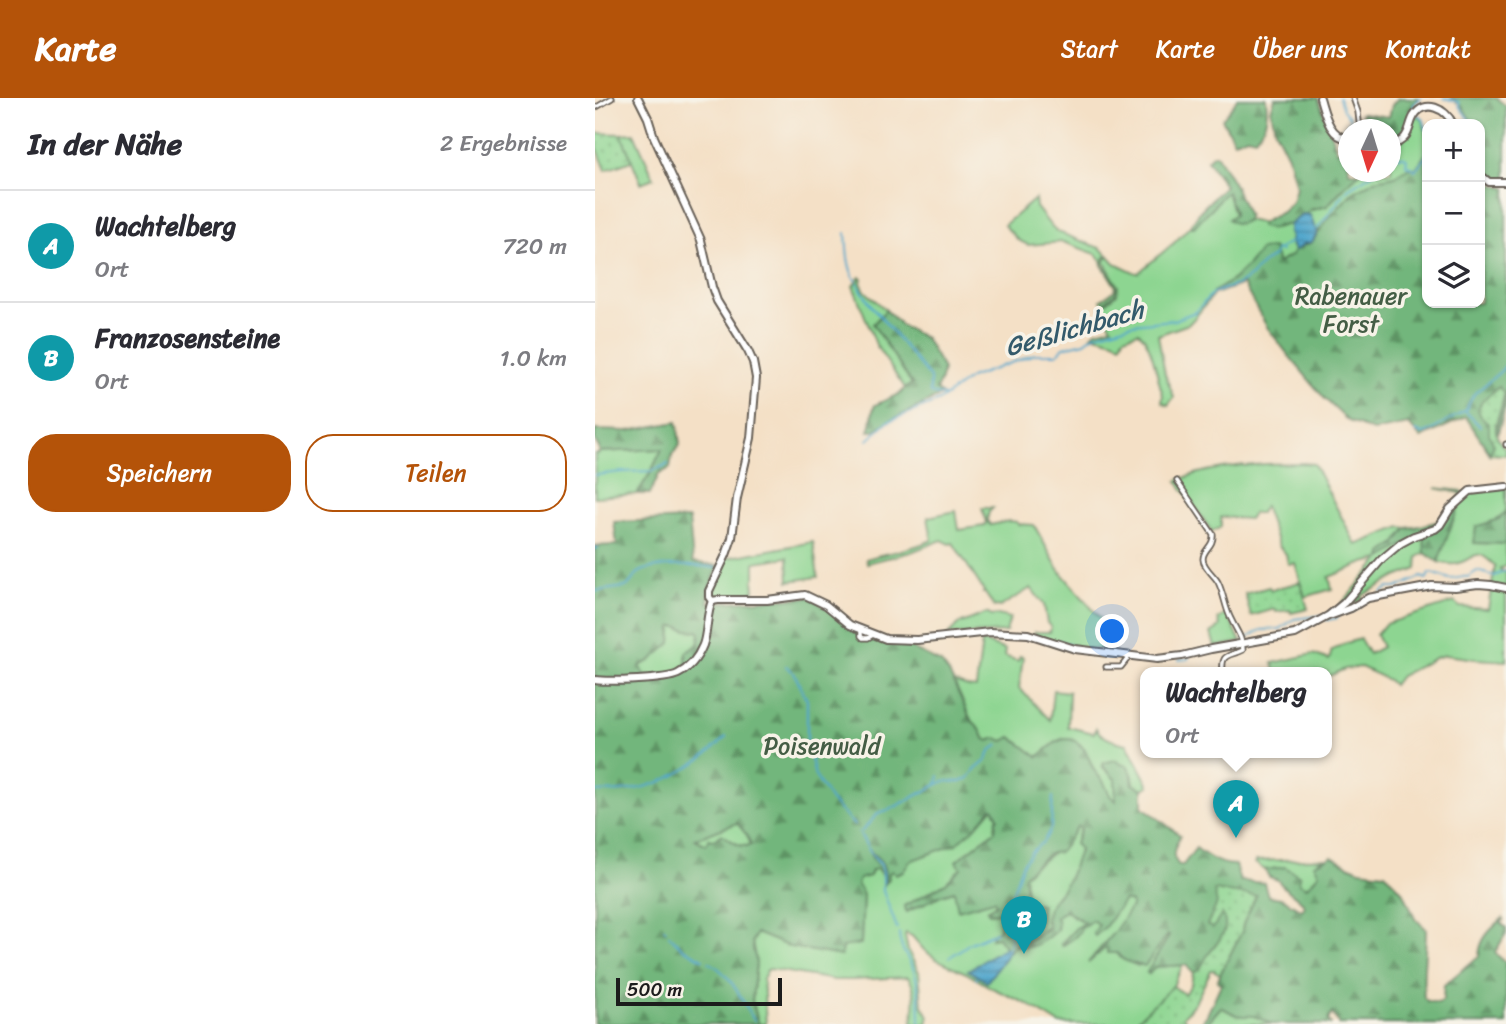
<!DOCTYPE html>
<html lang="de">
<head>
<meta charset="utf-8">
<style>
	:root { --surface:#fff; --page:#f2f2f3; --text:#2b2b33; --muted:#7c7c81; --line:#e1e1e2; --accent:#b45309 }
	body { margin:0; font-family:Sriracha,sans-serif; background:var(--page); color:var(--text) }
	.controls { position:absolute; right:21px; top:21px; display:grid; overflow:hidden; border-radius:14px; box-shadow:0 2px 5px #0004 }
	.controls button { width:63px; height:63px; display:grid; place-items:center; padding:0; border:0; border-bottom:2px solid var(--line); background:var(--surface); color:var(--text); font:35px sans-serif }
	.compass { position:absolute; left:743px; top:21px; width:63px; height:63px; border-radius:50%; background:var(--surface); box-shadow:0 2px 5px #0004; rotate:184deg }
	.scale { position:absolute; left:21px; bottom:18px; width:166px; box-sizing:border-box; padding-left:7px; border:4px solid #1c1c1c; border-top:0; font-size:19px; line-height:24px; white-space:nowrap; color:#1c1c1c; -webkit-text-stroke:5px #f7f3e8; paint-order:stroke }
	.you { position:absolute; left:518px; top:534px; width:24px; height:24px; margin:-18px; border:5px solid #fff; border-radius:50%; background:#1a73e8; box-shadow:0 0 0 10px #1a73e833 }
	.badge { display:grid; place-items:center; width:46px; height:46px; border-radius:50%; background:var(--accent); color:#fff; font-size:23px; font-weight:700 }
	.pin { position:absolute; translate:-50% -58px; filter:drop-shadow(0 2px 4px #0008) }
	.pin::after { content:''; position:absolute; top:37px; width:24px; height:21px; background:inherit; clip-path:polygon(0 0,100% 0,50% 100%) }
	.popup { position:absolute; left:545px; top:569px; width:192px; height:91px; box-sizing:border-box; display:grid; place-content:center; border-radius:14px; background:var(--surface); filter:drop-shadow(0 2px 5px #0005); font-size:23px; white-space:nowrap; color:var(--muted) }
	.popup b { font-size:26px; color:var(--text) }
	.popup::after { content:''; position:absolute; left:50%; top:100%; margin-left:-14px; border:14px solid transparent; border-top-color:var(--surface) }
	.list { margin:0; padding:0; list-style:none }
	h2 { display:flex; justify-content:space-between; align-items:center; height:91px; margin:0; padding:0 28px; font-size:30px }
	h2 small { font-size:23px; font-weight:400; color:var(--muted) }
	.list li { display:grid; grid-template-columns:46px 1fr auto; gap:21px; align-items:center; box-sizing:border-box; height:112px; padding:0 28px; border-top:2px solid var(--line) }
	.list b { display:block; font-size:26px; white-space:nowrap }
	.list p { margin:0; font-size:23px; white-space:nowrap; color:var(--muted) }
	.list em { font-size:23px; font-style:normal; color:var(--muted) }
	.actions { display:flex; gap:14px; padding:21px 28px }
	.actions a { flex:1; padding:16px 0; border:2px solid var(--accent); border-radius:28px; text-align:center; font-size:24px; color:var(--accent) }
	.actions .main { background:var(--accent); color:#fff }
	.icon { flex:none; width:38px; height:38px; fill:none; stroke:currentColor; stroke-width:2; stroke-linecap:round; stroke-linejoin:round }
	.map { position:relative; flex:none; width:911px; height:926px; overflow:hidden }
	header { display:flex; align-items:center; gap:42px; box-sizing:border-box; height:98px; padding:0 35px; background:var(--accent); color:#fff }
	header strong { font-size:33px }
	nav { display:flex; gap:38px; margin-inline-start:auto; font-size:24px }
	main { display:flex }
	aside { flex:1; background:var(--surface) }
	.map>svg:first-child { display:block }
	.grass { fill:#8dd591; stroke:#547856; stroke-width:2 }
	.forest { fill:url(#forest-firs); stroke:#47694c; stroke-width:2; fill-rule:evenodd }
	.park { fill:url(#park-dots); stroke:#547856; stroke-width:2 }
	.water { fill:url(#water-rules); stroke:#366174; stroke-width:2 }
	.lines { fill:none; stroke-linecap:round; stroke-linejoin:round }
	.stream { stroke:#4fa6cc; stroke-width:2 }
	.street-casing { stroke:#686158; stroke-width:7 }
	.secondary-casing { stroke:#686158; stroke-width:10 }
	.street { stroke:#fff; stroke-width:3.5 }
	.secondary { stroke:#fff; stroke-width:6 }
	.labels { text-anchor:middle; stroke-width:7; stroke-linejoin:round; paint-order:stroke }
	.park-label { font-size:24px; fill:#445d45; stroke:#f7f3e8 }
	.water-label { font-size:26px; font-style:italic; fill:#335a6b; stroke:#f7f3e8 }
</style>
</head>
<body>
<header>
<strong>Karte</strong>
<nav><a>Start</a><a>Karte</a><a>Über uns</a><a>Kontakt</a></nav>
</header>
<main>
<aside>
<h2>In der Nähe<small>2 Ergebnisse</small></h2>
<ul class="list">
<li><span class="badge" style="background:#0f9aa8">A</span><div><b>Wachtelberg</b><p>Ort</p></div><em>720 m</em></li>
<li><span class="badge" style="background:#0f9aa8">B</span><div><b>Franzosensteine</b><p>Ort</p></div><em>1.0 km</em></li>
</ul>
<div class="actions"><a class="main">Speichern</a><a>Teilen</a></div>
</aside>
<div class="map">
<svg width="911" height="926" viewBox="0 0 911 926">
	<defs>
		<pattern id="forest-firs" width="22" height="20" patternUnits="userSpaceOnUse" patternTransform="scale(1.75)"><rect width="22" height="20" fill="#72b67b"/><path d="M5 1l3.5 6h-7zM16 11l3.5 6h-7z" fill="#5d9364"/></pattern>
		<pattern id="park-dots" width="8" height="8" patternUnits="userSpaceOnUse" patternTransform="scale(1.75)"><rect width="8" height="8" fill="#8dd591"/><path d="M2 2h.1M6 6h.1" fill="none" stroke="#79b67c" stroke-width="1.8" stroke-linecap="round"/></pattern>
		<pattern id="water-rules" width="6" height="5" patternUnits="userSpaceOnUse" patternTransform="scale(1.75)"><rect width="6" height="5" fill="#4fa6cc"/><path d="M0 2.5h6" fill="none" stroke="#4186a5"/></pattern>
	</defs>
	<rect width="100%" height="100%" fill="#f7f3e8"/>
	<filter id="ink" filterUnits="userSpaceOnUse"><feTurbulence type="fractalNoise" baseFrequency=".0143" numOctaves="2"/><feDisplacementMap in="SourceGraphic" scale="14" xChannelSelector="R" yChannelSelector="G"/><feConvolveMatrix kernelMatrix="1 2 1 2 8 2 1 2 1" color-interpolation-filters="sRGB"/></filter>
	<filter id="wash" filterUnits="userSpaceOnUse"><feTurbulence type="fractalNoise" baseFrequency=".00686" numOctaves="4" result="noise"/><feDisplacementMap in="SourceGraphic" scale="28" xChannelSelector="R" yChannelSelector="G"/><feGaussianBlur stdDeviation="1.57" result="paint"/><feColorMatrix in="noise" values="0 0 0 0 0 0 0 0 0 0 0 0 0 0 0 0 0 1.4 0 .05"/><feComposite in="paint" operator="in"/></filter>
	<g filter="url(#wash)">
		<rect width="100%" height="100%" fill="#f4e0c6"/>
		<g class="grass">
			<path d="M821,17L828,21L832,41L831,56L821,70L800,78L780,82L756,96L722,135L712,116L714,113L732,108L752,86L766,74H796V48H802Z"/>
			<path d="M39,35L59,80L46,85L26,36Z"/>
			<path d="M632,94L639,117L650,124L652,122L666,125V129H683L689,127H694V135L696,139L695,144L699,152L698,157L683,165L665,152C652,170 638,184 618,194L619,196L597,223L591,227L563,237L570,276L579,299L573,307L567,304L568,297C562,281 557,241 543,234L529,239L526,246L519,243L497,237L501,233L517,229L506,209L522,196L523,188L510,165V162L514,158L520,165L541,175H543L580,144L595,128L599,129C604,122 610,117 616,111C622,105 625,99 632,94Z"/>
			<path d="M440,101L441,109L455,127L463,134L505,150L513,157L509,160L508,167C514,176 523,184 521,195L508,205L506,202L519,193L521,189L507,167L506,162L501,156L468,144L433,147L423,142L409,127Z"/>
			<path d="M265,179L267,180L266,185L270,193L291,212L278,226L317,286L310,290L282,249L258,188Z"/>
			<path d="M67,351L56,374L42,396L0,399V356H4V354Z"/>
			<path d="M708,365L719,366L761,447L806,429L812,430L801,445L788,455L829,434L830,455L823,459L822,471L801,479L766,498L768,501L739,515L785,461L769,465L734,479L737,491L710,499L700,465L693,466L691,456L684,448L669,408L665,415H658L654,421L626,419V429L617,434L582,383C603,373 626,370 648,367L649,368L670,366Z"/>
			<path d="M911,389V414L904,421L881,429L880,445L911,446V468L905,471L908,474L911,473V563L881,561L850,557L840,560L805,578L798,587L793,582L766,569L750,571L732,579V574L680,573L678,565L718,556L734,562L737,552L751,545L765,541L774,556L787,549L781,537L790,526L859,504L865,509L893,511L900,468C878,446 882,462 860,466C854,467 848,465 843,464L865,404L845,423L843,422L866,398V395L840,390L867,393L869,396Z"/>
			<path d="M387,410H398L394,414L392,422L395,427L414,423L422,424L423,426L439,427L460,465L468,477L517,534L508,551H491L439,538L440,534H455L456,529L452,525L449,507L436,490L405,509L401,508L399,509L390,495H388L389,493L358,445L355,446L347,442L316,454L272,465L271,461C293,454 316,452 337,442L333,419L361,413L364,432L389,428L391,425Z"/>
			<path d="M218,444L223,479L194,483L193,459L160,464V479L158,482L159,493L131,501L116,499L115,495L131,460Z"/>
			<path d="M392,515L396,518L403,517L415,520L411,534L353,537L364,526Z"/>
			<path d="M632,516L646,544L620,549L616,535L625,529L623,521Z"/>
			<path d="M80,528L92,532H103L105,536C104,550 101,548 91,554V567L79,576L51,579L46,571V567L55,563L76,545L77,529Z"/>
			<path d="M387,543L410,552L409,558L423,563L425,558L428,559L424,590L455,622L458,592L474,594L473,629L499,635L501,630C506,640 521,644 532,646L554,688L548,691L540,688C538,684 539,680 537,676C531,663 519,666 508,669L520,681L522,704L516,700L508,683L500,674L490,652L469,640L462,643L443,659L416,639L409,643L399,640L394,643L389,640L386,633L375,620L359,584L373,589L381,590Z"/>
			<path d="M397,710L399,711L403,721L401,723L400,733L362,762L366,770L351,785L309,808L312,814L346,797L360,793L399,802L402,806L393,811L395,815L406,814L407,818L405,819L404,832L397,840L403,838L414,854L419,847L444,822L446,810L443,805L437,806C429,799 431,788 429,778L435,770L446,764L472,743L483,728L486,730L480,746L486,751L471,787L457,803L450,820L453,827L448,833L423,848C443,849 447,843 462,832L461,819L470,811L479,819L489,824L485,828L481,830L466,846L468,847C479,840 486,829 497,822L504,827L510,829L528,802L537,804L538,807L520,833L493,865L510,850L515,854L522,855L527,861L543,868L572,837L574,838L552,875L554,876L560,869L588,867L578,888L538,926H465L432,906L397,890L371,875L341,861L329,852L317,838L311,835L310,837L313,853L324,874L327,907L334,918L332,926H317C319,909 323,894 313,879L258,882H239L175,871L172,872L168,881L171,926H164L157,903L161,865L157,844L161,835L195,849H246L266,845L268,797L262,787L264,781L275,778L277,772L284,769L276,760L274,752C288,766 290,764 290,785L295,773H297L300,776L308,773L315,763L380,730Z"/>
			<path d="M142,725L152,737L156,747C144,751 136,740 125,738L111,748L99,741Z"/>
			<path d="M732,760L722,764L724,776L712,789L704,785L690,769L670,772L660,765L661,763Z"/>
			<path d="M626,909L641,917L647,918L659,917L677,926H611Z"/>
		</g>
		<g class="forest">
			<path d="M642,0H671C673,19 672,26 660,40L652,38L639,43L627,21L638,7Z"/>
			<path d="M680,0H723L742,53L751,52L753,58L754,74H766L752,86L732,108L715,112L712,116H708L694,127H689L676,131L666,129V125L687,114L697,104L701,89L693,58L680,32L676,12Z"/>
			<path d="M803,0H823C813,16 814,37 796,44V32L767,31L766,15L794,19L797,7Z"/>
			<path d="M857,0H901L911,8V83L902,82C886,65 885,49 885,26H878L868,10Z"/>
			<path d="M832,45V205H885V78L893,85L911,90V307L903,335H901C902,320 909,312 910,296L903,289L887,303L899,347L895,356L871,319L826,340L814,326L778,333L753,323L730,301L694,258L672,229L648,186L619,196L618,194C638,184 652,171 665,152L678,150L683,165L697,157L699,152L717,144L732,122L756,96L780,82L800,78L813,70H821L831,56Z"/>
			<path d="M620,56L623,59L639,86L653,118L652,122C646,127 639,126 633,121L639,117V113L632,94C625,99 622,105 616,111C610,117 604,122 599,129L595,128L605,113L630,88L612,62L617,57Z"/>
			<path d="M291,212L307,228L330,240L348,271L346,282L341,291L347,297L292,324L279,333H274C278,324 276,314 280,307L306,295L310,290L317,286L278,226Z"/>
			<path d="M82,324L85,347L77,357L75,370L64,376L55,396H42L56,374L67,351L4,354V350L0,342V332L33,333Z"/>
			<path d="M864,406L843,464L830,455L829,435L787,460L788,455L801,445L812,430L825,428L845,423Z"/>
			<path d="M911,414V446L879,445L881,429L904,421Z"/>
			<path d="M94,421L98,464L124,468L113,493L114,505L215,499L264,532L265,539L305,543V545L346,565L354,575L375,620L386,633L389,640L394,643L401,640L409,643L416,639L443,659C458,646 473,630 489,651C494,657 495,666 499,672C502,677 506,680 509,685C513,693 514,699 521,703L520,681L508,669V665L520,662L528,667H532L537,676L538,686L548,691V709L585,737C581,749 574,757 584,767H588L601,750C614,760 623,766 640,767L645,783L669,785L673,798L686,800L707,812L710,808C703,797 689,793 683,782L674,779L670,772L690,769L705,778L704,785L712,789L724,776L719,766L737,758L753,767L765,772L790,775L809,795L820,820L831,831C831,854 827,876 829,900L833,903L844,905L848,902L849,887L884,858C885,840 895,832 908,820L909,821L906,825L911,830V835L900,855L911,865V926H744L737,915L733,922L736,926H677L659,918H647L641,917L626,909L611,926H605L612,917L626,886L622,883L647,833L648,826L661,798L627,815C637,833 623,843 613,857C607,865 608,871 598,875L591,867L560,869L554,876L552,874L574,838L572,837L550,868L536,865L527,861L522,855H512V852L510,850L493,865L520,833L537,807L536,804L529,802L510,829L500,838L498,835L504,827L497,822L486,830C484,838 474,843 467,848L466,846L481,830L485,828L489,824L470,812L461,819L463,825L462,832C451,841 437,853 423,848L448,833L453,828C444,811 466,797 472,783C478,773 480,762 485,751L480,746L486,731L483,728C476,735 473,746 466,752C460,758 464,753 456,755C451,757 432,774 429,778C431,785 429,800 435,805C436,806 444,806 446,806C447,831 428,837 414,854L403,839L397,840L396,836L404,832L405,819L407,817L405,814L394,815L392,812L401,806L399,802L363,812L359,793L346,797L312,814L309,808L351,785L366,770L361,763L400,733L401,723L403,720L399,711L397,710L380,730L361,746L315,763L308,773L300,776L297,773L294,775V781L290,786C290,764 289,766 274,752C275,762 285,766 286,776L282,771L277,772L275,778L264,781L262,787L268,797L266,846L247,849L246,858L195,849L161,835L157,844L161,865L157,903L164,926H0V448L22,447L19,424ZM80,528L92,532L103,533L105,536C104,550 101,548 91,554V567L79,576L51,579L46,571V567L55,563L76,545L77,529ZM142,725L152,737L156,747C144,751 136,742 127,736L119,742L114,741L111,747L100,741Z"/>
		</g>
		<g class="park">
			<path d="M0,35L26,36L37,63L11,72L0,44Z"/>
			<path d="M904,289L909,295C907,318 890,331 911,351V357L895,356L899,347L894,336V327L885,317L883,311L887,303Z"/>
			<path d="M705,484L713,511L696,515L695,512L681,514L680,511L656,518L650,496L674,489L676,492Z"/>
			<path d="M619,792L661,798L648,826L647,833L625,876L618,872H616L601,903L588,919L593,925L591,926H538L578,888L589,896L596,887L598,875C608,871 607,865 613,857C622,844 637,833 627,816L618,830L612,827L622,806Z"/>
		</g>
		<g class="water">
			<path d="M708,116L715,117L722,135L717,144L709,146L701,152H699L695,144L696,139L694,135V127Z"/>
			<path d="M410,849L414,854L392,884L373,872Z"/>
		</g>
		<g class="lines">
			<g class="stream">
				<path d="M744,0L748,12L755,20L754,24L748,30L749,33L754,37"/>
				<path d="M849,0L864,4V8L877,26"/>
				<path d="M819,13V6L826,0"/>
				<path d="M823,17L828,20L832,33"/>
				<path d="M796,55L804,59H810L812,61L811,67L815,68L820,72L832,57V51"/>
				<path d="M885,68L898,82"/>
				<path d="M722,131L753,91L780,74"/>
				<path d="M251,135C252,150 252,168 260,182"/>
				<path d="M682,152L695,144"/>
				<path d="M262,185L276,207L335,280V295L349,298"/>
				<path d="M871,314L885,328"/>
				<path d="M821,333L827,336L832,335L870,313L879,296L906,273L911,267"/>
				<path d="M273,342L292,324L344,303L375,280L440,256H462L469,249L490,244L499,237L537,226L579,222L600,214L618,195L644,186L657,177L667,166L679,158L681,152L686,153"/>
				<path d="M0,377L27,374L57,373L73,366"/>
				<path d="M0,450H3"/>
				<path d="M0,493L31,489C38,484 39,476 47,473C63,466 103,467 121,470"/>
				<path d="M786,495L793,490H802L826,479L832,481L834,475C842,475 848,480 856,481C862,481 867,478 873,479L882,473L899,478L911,473"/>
				<path d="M758,513L766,508"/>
				<path d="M731,522L742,520L744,517"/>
				<path d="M649,542L666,532L685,531L699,521L725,518L727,519"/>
				<path d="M464,543L475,547"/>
				<path d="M584,562L593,561L594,559"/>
				<path d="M191,568L197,573"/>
				<path d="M199,575L212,602V642L220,678L236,703L259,727"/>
				<path d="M342,686L344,678"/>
				<path d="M0,694C9,693 18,694 27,693C68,689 103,667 131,639"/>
				<path d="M267,733L283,715L296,711L349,683L366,684L374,680L380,672L392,662L395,653L403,647"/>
				<path d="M264,734L276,756L286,767L288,774V793L302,830"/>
				<path d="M69,830L71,832"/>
				<path d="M304,835C304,849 312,858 318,870C324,885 325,910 325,926"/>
				<path d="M74,837L86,849L108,861"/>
				<path d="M412,852L416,843L414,828L417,812V796L427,767L436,754L449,743L456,730L458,699"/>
				<path d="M355,859L375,845L401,834"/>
				<path d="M114,864C137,877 146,901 159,922"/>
				<path d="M381,881L382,880"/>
			</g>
		</g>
	</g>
	<g filter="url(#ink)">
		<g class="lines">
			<g class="street-casing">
				<g id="street">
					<path d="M758,0L763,14L765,32"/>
					<path d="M0,10L17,0"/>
					<path d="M911,346V347"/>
					<path d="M582,383L618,436C619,449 608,451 608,461C608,469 619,477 623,484C629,496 630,510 636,521C641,532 648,540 648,552C634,559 626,554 628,574"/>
					<path d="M266,533V538L268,540H273L278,537"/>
					<path d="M511,569H526L534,559"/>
				</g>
			</g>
			<g class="secondary-casing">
				<g id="secondary">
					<path d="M43,0L53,20L59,39L106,142L117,189L122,203L153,253L158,264L161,280L156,340L142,400L137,440L131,457L114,493V499L117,503"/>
					<path d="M725,0C730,16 734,39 754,41"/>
					<path d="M796,47C802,45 806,44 810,39C815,33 815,24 819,18C830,0 851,11 858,26"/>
					<path d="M885,77L894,84H911"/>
					<path d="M117,503L123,502H172L210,497L231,507L255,527L291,541L322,542L395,534L433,536L480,551L562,561L587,558L616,551L700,536L733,518L749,505L787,461L806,445L819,438L840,431L845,427L855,411L875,393L911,389"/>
					<path d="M737,517L756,510L773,500L837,488L860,489L883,486L896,487L911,490"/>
					<path d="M0,582C15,584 71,582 83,576C95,570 103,559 108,547C113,533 111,517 117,503"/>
				</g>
			</g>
			<use href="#street" class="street"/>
			<use href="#secondary" class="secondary"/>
		</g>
	</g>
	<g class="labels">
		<g class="park-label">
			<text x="756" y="206">Rabenauer<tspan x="756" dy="28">Forst</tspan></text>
			<text x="227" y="656">Poisenwald</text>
		</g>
		<g class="water-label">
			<text transform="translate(479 230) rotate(-16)" y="9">Geßlichbach</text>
		</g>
	</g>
</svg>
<div class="controls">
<button>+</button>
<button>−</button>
<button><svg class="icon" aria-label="layers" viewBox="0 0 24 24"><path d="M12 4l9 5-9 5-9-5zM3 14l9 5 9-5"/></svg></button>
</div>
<svg class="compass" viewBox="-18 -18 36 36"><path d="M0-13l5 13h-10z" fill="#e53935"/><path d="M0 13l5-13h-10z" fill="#7c7c81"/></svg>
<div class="scale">500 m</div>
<div class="you"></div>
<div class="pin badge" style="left:641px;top:740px;background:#0f9aa8">A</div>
<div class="popup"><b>Wachtelberg</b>Ort</div>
<div class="pin badge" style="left:429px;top:856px;background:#0f9aa8">B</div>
</div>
</main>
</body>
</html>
